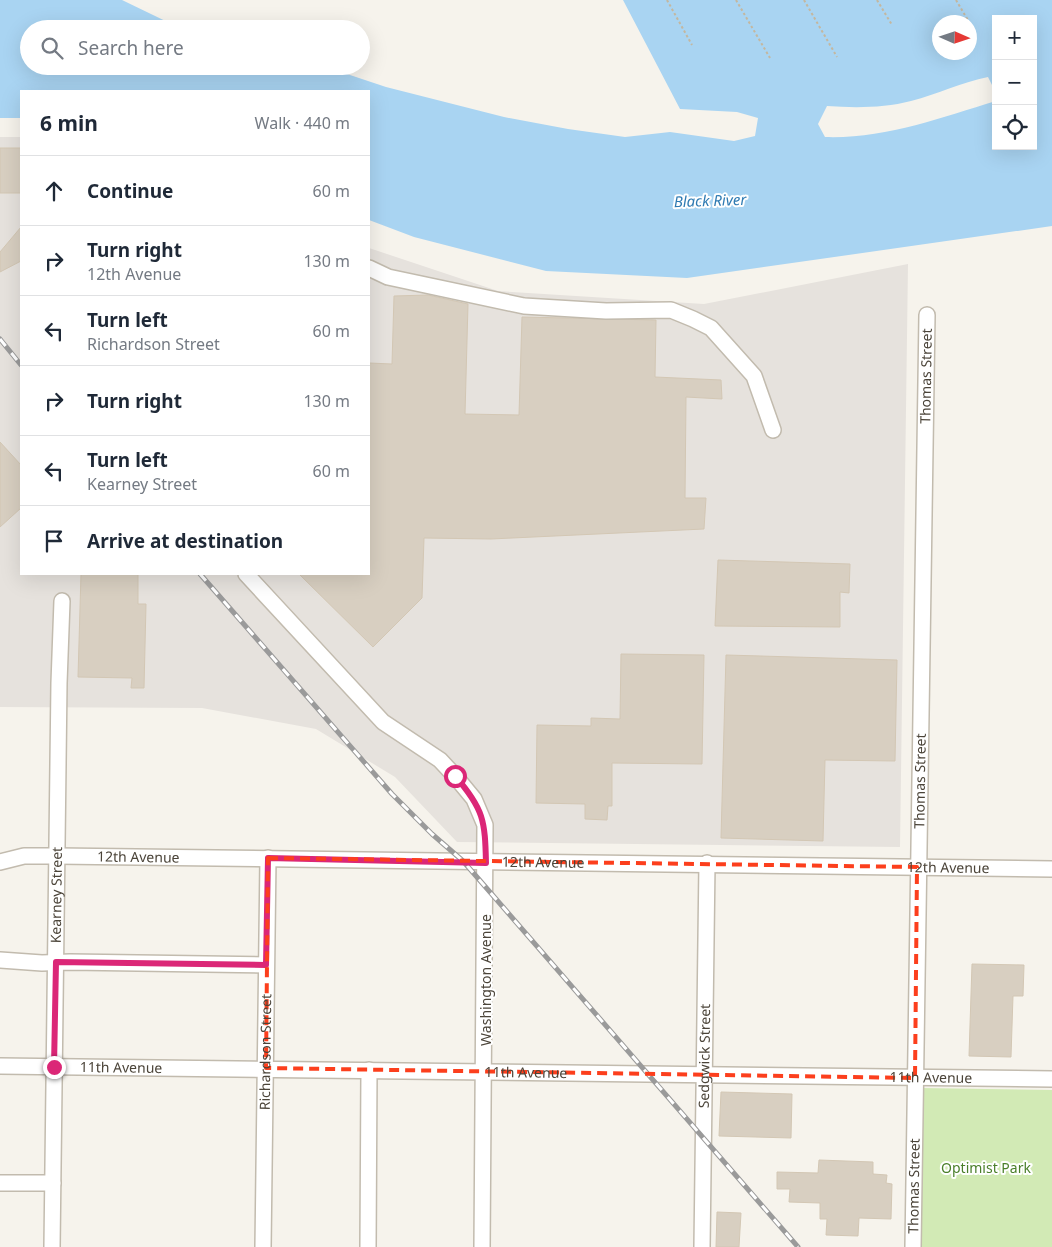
<!DOCTYPE html>
<html lang="en">
<head>
<meta charset="utf-8">
<style>
	:root { --surface:#fff; --page:#f6f6f7; --text:#1f2937; --muted:#747a83; --line:#e0e1e3 }
	body { margin:0; font-family:"Noto Sans",sans-serif; background:var(--page); color:var(--text) }
	.controls { position:absolute; right:15px; top:15px; display:grid; overflow:hidden; border-radius:0px; box-shadow:0 5px 20px #0002 }
	.controls button { width:45px; height:45px; display:grid; place-items:center; padding:0; border:0; border-bottom:1px solid var(--line); background:var(--surface); color:var(--text); font:25px sans-serif }
	.compass { position:absolute; left:932px; top:15px; width:45px; height:45px; border-radius:50%; background:var(--surface); box-shadow:0 5px 20px #0002; rotate:93deg }
	.stop { position:absolute; width:15px; height:15px; margin:-11px; border:4px solid #db2777; border-radius:50%; background:#fff }
	.stop.end { background:#db2777; border-color:#fff; box-shadow:0 1px 5px #0008 }
	.list { margin:0; padding:0; list-style:none }
	h2 { display:flex; justify-content:space-between; align-items:center; height:65px; margin:0; padding:0 20px; font-size:21px }
	h2 small { font-size:16px; font-weight:400; color:var(--muted) }
	.list li { display:grid; grid-template-columns:32px 1fr auto; gap:15px; align-items:center; box-sizing:border-box; height:70px; padding:0 20px; border-top:1px solid var(--line) }
	.list b { display:block; font-size:19px; white-space:nowrap }
	.list p { margin:0; font-size:16px; white-space:nowrap; color:var(--muted) }
	.list em { font-size:16px; font-style:normal; color:var(--muted) }
	.icon { flex:none; width:28px; height:28px; fill:none; stroke:currentColor; stroke-width:2; stroke-linecap:round; stroke-linejoin:round }
	.map { position:relative; flex:none; width:1052px; height:1247px; overflow:hidden }
	.search { position:absolute; background:var(--surface); box-shadow:0 5px 20px #0002; left:20px; top:20px; width:350px; height:55px; display:flex; align-items:center; gap:12px; box-sizing:border-box; padding:0 18px; border-radius:28px; color:var(--muted); font-size:19px }
	.panel { position:absolute; background:var(--surface); box-shadow:0 5px 20px #0002; left:20px; top:90px; width:350px; height:485px; border-radius:0px }
	.map>svg:first-child { display:block }
	.industrial { fill:#e6e2dd }
	.green { fill:#d2eab5 }
	.water { fill:#a9d4f2; fill-rule:evenodd }
	.building { fill:#d8cfc1; stroke:#d3c7b4 }
	.lines { fill:none; stroke-linecap:round; stroke-linejoin:round }
	.minor-casing { stroke:#c2bbae; stroke-width:18 }
	.path { stroke:#c4b79f; stroke-width:2; stroke-dasharray:2.5 2.5; stroke-linecap:butt }
	.minor { stroke:#fff; stroke-width:15 }
	.rail-casing { stroke:#9a9a9a; stroke-width:5 }
	.rail { stroke:#fff; stroke-width:3; stroke-dasharray:9; stroke-linecap:butt }
	.route { stroke:#db2777; stroke-width:6 }
	.marked { fill:none; stroke:#fc3f1d; stroke-width:4; stroke-dasharray:10 6; stroke-linejoin:round }
	.labels { text-anchor:middle; stroke-width:4; stroke-linejoin:round; paint-order:stroke }
	.street-label { font-size:14px; fill:#4b4439; stroke:#fff }
	.park-label { font-size:14px; fill:#4a7f2a; stroke:#fff }
	.water-label { font-size:15px; font-style:italic; fill:#2e7ab2; stroke:#fff }
</style>
</head>
<body>
<div class="map">
<svg width="1052" height="1247" viewBox="0 0 1052 1247">
	<rect width="100%" height="100%" fill="#f6f3ec"/>
	<path class="industrial" d="M0,137H21V574H369V248L498,291L704,304L908,264L900,847L457,842L395,777L316,729L202,708L0,707Z"/>
	<path class="green" d="M921,1088L1052,1090V1247H919Z"/>
	<path class="water" d="M0,0H122L182,29H29V66H296L338,71L386,87L504,117L568,129L625,137L670,132L734,141L755,136L758,118L737,112L680,109L623,0H1052V226L687,278L546,271L414,237L369,220V91H21V118H0ZM996,19H1033V146H996V101C940,118 884,139 825,137L818,124L827,106C855,108 884,108 911,101C938,94 962,82 988,77L996,93ZM940,22H970V52H940Z"/>
	<g class="building">
		<rect x="0" y="148" width="21" height="45"/>
		<path d="M21,227V261L0,272V252Z"/>
		<path d="M428,295L468,304L465,414L519,415L522,317L656,320L655,377L721,380L722,399L686,397L685,498H706L704,529L491,539L424,538L422,598L373,647L299,574H369V363L392,364L394,296Z"/>
		<path d="M0,442L21,465V508L0,527Z"/>
		<path d="M718,560L850,564L849,593L840,592V627L715,626Z"/>
		<path d="M81,574H138V604H146L144,688H131L132,678L78,677Z"/>
		<path d="M621,654L704,655L702,764L612,763V806H608L607,820L585,819V804L536,803L537,725L591,726V718L620,719Z"/>
		<path d="M726,655L897,660L895,761L825,760L823,841L721,838Z"/>
		<path d="M972,964L1024,965L1023,996H1013L1011,1057L969,1056Z"/>
		<path d="M721,1092L792,1094L791,1138L719,1136Z"/>
		<path d="M819,1160L873,1162V1174L887,1175L886,1183L892,1184L891,1219L859,1218L858,1236L826,1235L827,1219H820V1203L789,1202L790,1189H777V1172L818,1173Z"/>
		<path d="M717,1212L741,1213L739,1247H716Z"/>
	</g>
	<g class="lines">
		<g class="minor-casing">
			<g id="minor">
				<path d="M369,268L388,277L524,306L606,311L671,310L693,319L711,328L754,376L773,430"/>
				<path d="M246,574L383,722L440,760L455,776L474,799L485,825L482,1247"/>
				<path id="s1" d="M0,862L24,856H57L1052,869"/>
				<path d="M0,960L42,963L70,962L266,965"/>
				<path id="s2" d="M0,1066L1052,1079"/>
				<path d="M0,1183H53"/>
				<path id="s3" d="M52,1247L59,683L62,601"/>
				<path id="s4" d="M263,1247L268,858"/>
				<path d="M368,1247L369,1070"/>
				<path id="s5" d="M702,1247L707,863"/>
				<path id="s6" d="M913,1247L927,315"/>
			</g>
		</g>
		<g class="path">
			<path d="M667,0L692,45"/>
			<path d="M736,0L770,58"/>
			<path d="M804,0L837,57"/>
			<path d="M877,0L892,25"/>
			<path d="M956,0L969,22"/>
		</g>
		<use href="#minor" class="minor"/>
		<g class="rail-casing">
			<g id="rail">
				<path d="M0,339L21,365"/>
				<path d="M200,574L392,794L432,834L463,861L798,1247"/>
			</g>
		</g>
		<use href="#rail" class="rail"/>
	</g>
	<g class="lines">
		<path class="route" d="M54,1067L56,962L266,965L268,858L486,863C485,821 484,809 455,776"/>
	</g>
	<path class="marked" d="M268,858L917,867L915,1078L266,1068Z"/>
	<g class="labels">
		<g class="street-label">
			<text dy="5" stroke="none"><textPath href="#s6" startOffset="871">Thomas Street</textPath></text>
			<text dy="5" stroke="none"><textPath href="#s6" startOffset="466">Thomas Street</textPath></text>
			<text dy="5" stroke="none"><textPath href="#s1" startOffset="139">12th Avenue</textPath></text>
			<text dy="5" stroke="none"><textPath href="#s1" startOffset="544">12th Avenue</textPath></text>
			<text dy="5" stroke="none"><textPath href="#s1" startOffset="949">12th Avenue</textPath></text>
			<text dy="5" stroke="none"><textPath href="#s3" startOffset="352">Kearney Street</textPath></text>
			<text transform="translate(486 980) rotate(-90)" y="5">Washington Avenue</text>
			<text dy="5" stroke="none"><textPath href="#s4" startOffset="195">Richardson Street</textPath></text>
			<text dy="5" stroke="none"><textPath href="#s5" startOffset="191">Sedgwick Street</textPath></text>
			<text dy="5" stroke="none"><textPath href="#s2" startOffset="121">11th Avenue</textPath></text>
			<text dy="5" stroke="none"><textPath href="#s2" startOffset="526">11th Avenue</textPath></text>
			<text dy="5" stroke="none"><textPath href="#s2" startOffset="931">11th Avenue</textPath></text>
			<text dy="5" stroke="none"><textPath href="#s6" startOffset="61">Thomas Street</textPath></text>
		</g>
		<g class="park-label">
			<text x="986" y="1173">Optimist Park</text>
		</g>
		<g class="water-label">
			<text transform="translate(710 201) rotate(-2)" y="5">Black River</text>
		</g>
	</g>
</svg>
<div class="controls">
<button>+</button>
<button>−</button>
<button><svg class="icon" aria-label="locate" viewBox="0 0 24 24"><circle cx="12" cy="12" r="6"/><path d="M12 2v4M12 18v4M2 12h4M18 12h4"/></svg></button>
</div>
<svg class="compass" viewBox="-18 -18 36 36"><path d="M0-13l5 13h-10z" fill="#e53935"/><path d="M0 13l5-13h-10z" fill="#747a83"/></svg>
<div class="stop" style="left:455px;top:776px"></div>
<div class="stop end" style="left:54px;top:1067px"></div>
<div class="search"><svg class="icon" aria-label="search" viewBox="0 0 24 24"><circle cx="10" cy="10" r="6"/><path d="M15 15l6 6"/></svg>Search here</div>
<section class="panel">
<h2>6 min<small>Walk · 440 m</small></h2>
<ul class="list">
<li><svg class="icon" aria-label="ahead" viewBox="0 0 24 24"><path d="M12 20V5M6 11l6-6 6 6"/></svg><div><b>Continue</b></div><em>60 m</em></li>
<li><svg class="icon" aria-label="right" viewBox="0 0 24 24"><path d="M7 20v-9h11M14 6l5 5-5 5"/></svg><div><b>Turn right</b><p>12th Avenue</p></div><em>130 m</em></li>
<li><svg class="icon" aria-label="left" viewBox="0 0 24 24"><path d="M17 20v-9H6M10 6l-5 5 5 5"/></svg><div><b>Turn left</b><p>Richardson Street</p></div><em>60 m</em></li>
<li><svg class="icon" aria-label="right" viewBox="0 0 24 24"><path d="M7 20v-9h11M14 6l5 5-5 5"/></svg><div><b>Turn right</b></div><em>130 m</em></li>
<li><svg class="icon" aria-label="left" viewBox="0 0 24 24"><path d="M17 20v-9H6M10 6l-5 5 5 5"/></svg><div><b>Turn left</b><p>Kearney Street</p></div><em>60 m</em></li>
<li><svg class="icon" aria-label="arrive" viewBox="0 0 24 24"><path d="M6 21V4h12l-3 4 3 4H6"/></svg><div><b>Arrive at destination</b></div></li>
</ul>
</section>
</div>
</body>
</html>
